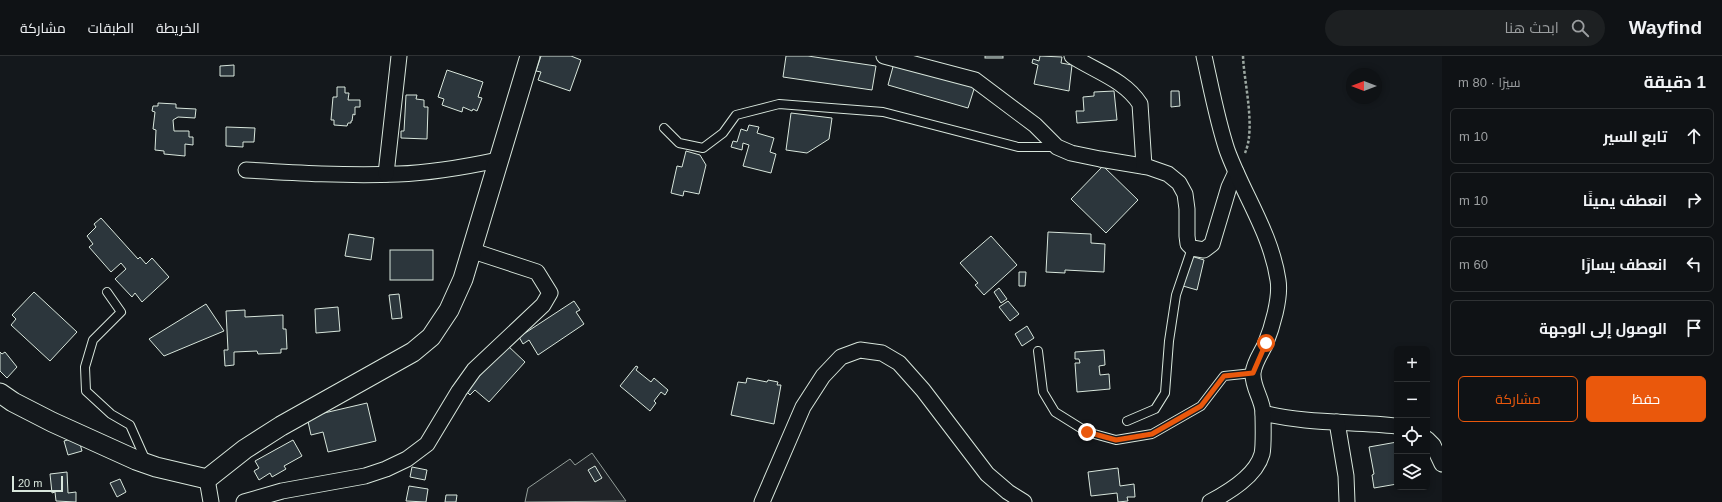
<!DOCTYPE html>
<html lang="ar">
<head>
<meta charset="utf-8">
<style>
	:root { --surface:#0f1215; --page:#1d2022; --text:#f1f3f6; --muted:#9b9ea0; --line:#2f3234; --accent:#ea580c }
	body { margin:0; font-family:Arial,Cairo,sans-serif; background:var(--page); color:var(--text); direction:rtl }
	.controls { position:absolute; right:12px; bottom:12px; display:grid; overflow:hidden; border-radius:6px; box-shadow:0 2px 6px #0003 }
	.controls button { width:36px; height:36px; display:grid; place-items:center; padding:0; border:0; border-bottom:1px solid var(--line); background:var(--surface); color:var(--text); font:20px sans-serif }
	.compass { position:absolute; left:1346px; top:12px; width:36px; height:36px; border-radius:50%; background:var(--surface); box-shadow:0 2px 6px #0003; rotate:270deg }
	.scale { position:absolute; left:12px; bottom:10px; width:51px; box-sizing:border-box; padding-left:4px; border:2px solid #d8e6dc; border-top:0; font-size:11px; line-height:14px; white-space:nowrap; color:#d8e6dc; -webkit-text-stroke:3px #14181c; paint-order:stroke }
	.stop { position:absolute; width:12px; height:12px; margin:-9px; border:3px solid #ea580c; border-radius:50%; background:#fff }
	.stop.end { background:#ea580c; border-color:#fff; box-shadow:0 1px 4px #0008 }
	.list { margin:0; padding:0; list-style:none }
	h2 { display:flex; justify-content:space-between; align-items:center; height:52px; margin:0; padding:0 16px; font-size:17px }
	h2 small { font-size:13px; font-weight:400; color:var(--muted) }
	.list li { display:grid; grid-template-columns:26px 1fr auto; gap:12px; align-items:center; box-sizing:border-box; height:56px; margin:0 8px 8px; padding:0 8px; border:1px solid var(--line); border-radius:6px }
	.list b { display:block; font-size:15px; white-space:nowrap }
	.list em { font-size:13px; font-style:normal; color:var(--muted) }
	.actions { display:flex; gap:8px; padding:12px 16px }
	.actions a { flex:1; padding:9px 0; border:1px solid var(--accent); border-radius:6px; text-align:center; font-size:14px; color:var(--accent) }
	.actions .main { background:var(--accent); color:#fff }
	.icon { flex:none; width:22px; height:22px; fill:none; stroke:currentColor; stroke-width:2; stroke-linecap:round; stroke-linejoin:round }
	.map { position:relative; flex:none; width:1442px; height:446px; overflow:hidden; direction:ltr }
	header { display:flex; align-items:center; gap:24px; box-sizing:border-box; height:56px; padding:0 20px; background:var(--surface); border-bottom:1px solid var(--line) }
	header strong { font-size:19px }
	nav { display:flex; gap:22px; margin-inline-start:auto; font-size:14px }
	.search { width:280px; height:36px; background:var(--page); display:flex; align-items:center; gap:10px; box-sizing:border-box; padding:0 14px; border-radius:22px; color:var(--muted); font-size:15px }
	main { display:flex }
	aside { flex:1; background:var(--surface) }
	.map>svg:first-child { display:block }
	.park { fill:#202428; stroke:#939e99 }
	.building { fill:#2c363c; stroke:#d8e6dc }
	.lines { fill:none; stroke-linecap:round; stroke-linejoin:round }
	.service-casing { stroke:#d8e6dc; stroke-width:10 }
	.minor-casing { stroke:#d8e6dc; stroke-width:17 }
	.tertiary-casing { stroke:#d8e6dc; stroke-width:21 }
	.path { stroke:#9da8a2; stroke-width:2.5; stroke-dasharray:3 2; stroke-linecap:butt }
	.service { stroke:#14181c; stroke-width:8 }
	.minor { stroke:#14181c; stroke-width:15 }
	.tertiary { stroke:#14181c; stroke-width:19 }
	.route { stroke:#ea580c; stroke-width:5 }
</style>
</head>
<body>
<header>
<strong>Wayfind</strong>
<div class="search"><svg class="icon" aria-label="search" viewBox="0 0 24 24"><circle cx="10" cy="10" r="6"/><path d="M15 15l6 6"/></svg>ابحث هنا</div>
<nav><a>الخريطة</a><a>الطبقات</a><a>مشاركة</a></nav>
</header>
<main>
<aside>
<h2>1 دقيقة<small>سيرًا · 80 m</small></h2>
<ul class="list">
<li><svg class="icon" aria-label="ahead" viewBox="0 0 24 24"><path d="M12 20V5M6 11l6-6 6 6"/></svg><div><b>تابع السير</b></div><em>10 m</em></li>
<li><svg class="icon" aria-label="right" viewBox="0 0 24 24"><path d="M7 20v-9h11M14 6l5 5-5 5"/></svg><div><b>انعطف يمينًا</b></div><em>10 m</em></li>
<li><svg class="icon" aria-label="left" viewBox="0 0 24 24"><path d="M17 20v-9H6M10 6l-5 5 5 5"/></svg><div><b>انعطف يسارًا</b></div><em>60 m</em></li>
<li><svg class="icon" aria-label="arrive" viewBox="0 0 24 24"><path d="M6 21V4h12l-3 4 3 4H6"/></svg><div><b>الوصول إلى الوجهة</b></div></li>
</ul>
<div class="actions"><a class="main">حفظ</a><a>مشاركة</a></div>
</aside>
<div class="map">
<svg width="1442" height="446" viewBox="0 0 1442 446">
	<rect width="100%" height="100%" fill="#14181c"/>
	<path class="park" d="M592,397L626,445L525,446L528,432L570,403L575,409Z"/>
	<g class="building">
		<path d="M541,0H571L581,4L570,35L538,24L541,16L536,15Z"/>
		<path d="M786,0H808L876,10L872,34L783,21Z"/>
		<rect x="985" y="0" width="18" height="2"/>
		<path d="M1040,0L1062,1L1061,7L1072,9L1069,35L1034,28L1038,9L1032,7L1033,3L1039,5Z"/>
		<path d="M894,7L975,30L968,52L888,29Z"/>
		<path d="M234,9V20H220V10Z"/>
		<path d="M447,14L483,26L478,41L482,42L477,55L473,53L472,55L463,51L462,56L442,49L444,43L438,41Z"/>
		<path d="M337,31H345V37H349L348,44H360V51H355V59L353,58L352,65H351V67H348L347,70L334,69V64H331L333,41H337Z"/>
		<path d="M1114,35L1117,64L1077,67L1076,55H1084L1083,41L1094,40V36Z"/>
		<path d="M1171,35H1179L1180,50L1171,51Z"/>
		<path d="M406,39H417L416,43L424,44V51H428L427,83L401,82V75H404Z"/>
		<path d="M158,47L176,48V52L196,53L195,62L178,61L173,64L174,75H189V81H193V89L185,88V100L164,98V95L155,94L156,74L153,73L155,56L152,55L153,50H158Z"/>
		<path d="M791,57L832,62L829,83L807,97L786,94Z"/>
		<path d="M749,69L759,71L757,77L774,82L770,96L776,98L771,117L743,110L749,89L743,87L742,94L731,91L733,85L737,86L741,73L747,75Z"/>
		<path d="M226,71L255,72L254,86H243V91L226,90Z"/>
		<path d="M686,95L700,99L706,109L699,138L684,135L683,140L671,137L677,110L682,111Z"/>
		<path d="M1103,110L1138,144L1106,177L1071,143Z"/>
		<path d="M101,162L138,203L140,201L146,208L152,202L169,221L142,246L135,237L132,241L115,223L126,213L121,207L111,216L89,191L93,188L87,180L96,171L94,168Z"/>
		<path d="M1048,176L1091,178V187L1105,188L1104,216L1065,214V217L1046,216Z"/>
		<path d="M349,178L374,182L371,204L345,200Z"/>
		<path d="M991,180L1017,209L984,239L975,229L978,227L960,207Z"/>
		<rect x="390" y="194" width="43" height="30"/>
		<path d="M1191,200L1204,204L1197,234L1183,230Z"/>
		<path d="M1019,216H1026L1025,230H1019Z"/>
		<path d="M999,232L1007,243L1001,247L994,236Z"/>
		<path d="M34,236L77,276L50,305L11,269L16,263L12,259Z"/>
		<path d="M399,238L402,262L392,263L389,239Z"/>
		<path d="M574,245L580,254L576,256L584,268L538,299L529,284L523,288L519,281Z"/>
		<path d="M1008,245L1019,258L1010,265L999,251Z"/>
		<path d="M206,248L224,275L164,300L149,283Z"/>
		<path d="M338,251L340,275L316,277L315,253Z"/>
		<path d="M245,254V261L283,259V273H286L287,293H281V297L258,298L257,295L234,296V309L225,310L224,294H228L226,255Z"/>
		<path d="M1027,270L1034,282L1022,290L1015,278Z"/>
		<path d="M507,289L525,306L489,346L475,334L470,339L466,335Z"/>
		<path d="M1104,294L1105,309L1099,310L1100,319L1109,318L1110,333L1077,336L1075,307H1080L1079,303H1075V296Z"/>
		<path d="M0,296L2,298L5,296L17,311L7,322L0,315Z"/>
		<path d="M636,310L638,311L636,314L651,326L654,322L668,334L665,339L661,336L654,345L656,347L650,355L620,330Z"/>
		<path d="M747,322L767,326L768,324L778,326L777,329H781L774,368L731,359L738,326L746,327Z"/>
		<path d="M367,347L376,385L328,396L323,376L311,379L307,361Z"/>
		<path d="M78,381L82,395L68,399L64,385Z"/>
		<path d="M293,384L302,400L284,410L286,413L272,421L270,417L259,424L254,415L259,412L255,405Z"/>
		<path d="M1397,386V428L1374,432L1372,419L1374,418L1369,391Z"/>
		<path d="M595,410L602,422L595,426L588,414Z"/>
		<path d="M412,411L427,414L425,424L410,421Z"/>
		<path d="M1118,412L1120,430L1134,428L1135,441H1127L1128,445L1118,446L1117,437L1091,440L1088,416Z"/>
		<path d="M67,416L68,437L76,436V446L56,445L55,436L52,437L50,418Z"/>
		<path d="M120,423L126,436L117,441L110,427Z"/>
		<path d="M409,430L428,433L426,446L406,445Z"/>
		<path d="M446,439H457L456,446H445Z"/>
	</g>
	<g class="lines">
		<g class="service-casing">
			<g id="service">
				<path d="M664,72L679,87L703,92L723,77L736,59L779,48L883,56L1018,91H1056"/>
				<path d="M107,236L121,256L93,284L85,311L86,335L111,358L130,369L146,405"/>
				<path d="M1038,295L1043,336L1055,356L1087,376L1116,384L1152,378L1201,350L1224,320L1253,317"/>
				<path d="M1127,365L1155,353L1165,337L1169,285L1176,239L1192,192"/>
			</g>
		</g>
		<g class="minor-casing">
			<g id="minor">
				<path d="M884,0L975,24L1035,69L1057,91L1071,97L1100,103L1148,111L1168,118L1179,127L1185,138L1187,153V180L1188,188L1192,192L1204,194L1212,188L1229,131L1236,116"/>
				<path d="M1072,0C1095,15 1125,24 1140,48L1144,110"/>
				<path d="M1204,0C1211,31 1217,64 1227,94C1243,138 1271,177 1278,224C1281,242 1272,272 1265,289C1261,297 1254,307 1253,317C1252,331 1263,344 1263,357C1307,368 1352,365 1397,370"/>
				<path d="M246,114C296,117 347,120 398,118C432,117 465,111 498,104"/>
				<path d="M386,118L399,0"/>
				<path d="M1337,366L1346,420L1347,446"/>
				<path d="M1427,383L1433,389L1442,408"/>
				<path d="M207,423L211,446"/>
				<path d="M244,446L282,435L365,420L386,413L407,403L427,388L459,335L474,314L543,249L550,237L537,216L473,195"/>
				<path d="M762,446L803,351L823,320L841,301L860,294L882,297L899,307L923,334L987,418L1008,436L1024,446"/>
				<path d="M1210,446C1229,436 1256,420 1262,398C1264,389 1263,368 1263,357"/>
			</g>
		</g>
		<g class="tertiary-casing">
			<path id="tertiary" d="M0,337L13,346L52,366L136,404L156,411L207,423L245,393L281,370L413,296L431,281L449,254L463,223L530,0"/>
		</g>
		<path class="path" d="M1243,0C1244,27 1256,72 1245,97"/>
		<use href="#service" class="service"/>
		<use href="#minor" class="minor"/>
		<use href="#tertiary" class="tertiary"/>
	</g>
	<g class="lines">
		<path class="route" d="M1087,376L1116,384L1152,378L1201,350L1224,320L1253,317L1266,287"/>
	</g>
</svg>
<div class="controls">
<button>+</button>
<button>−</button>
<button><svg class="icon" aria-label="locate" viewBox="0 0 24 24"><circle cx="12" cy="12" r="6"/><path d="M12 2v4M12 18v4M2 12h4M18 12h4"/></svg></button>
<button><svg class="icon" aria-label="layers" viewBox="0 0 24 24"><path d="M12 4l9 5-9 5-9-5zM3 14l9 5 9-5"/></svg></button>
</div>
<svg class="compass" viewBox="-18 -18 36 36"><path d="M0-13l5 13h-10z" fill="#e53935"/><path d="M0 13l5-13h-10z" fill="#9b9ea0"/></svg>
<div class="scale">20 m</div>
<div class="stop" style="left:1266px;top:287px"></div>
<div class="stop end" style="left:1087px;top:376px"></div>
</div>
</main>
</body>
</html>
